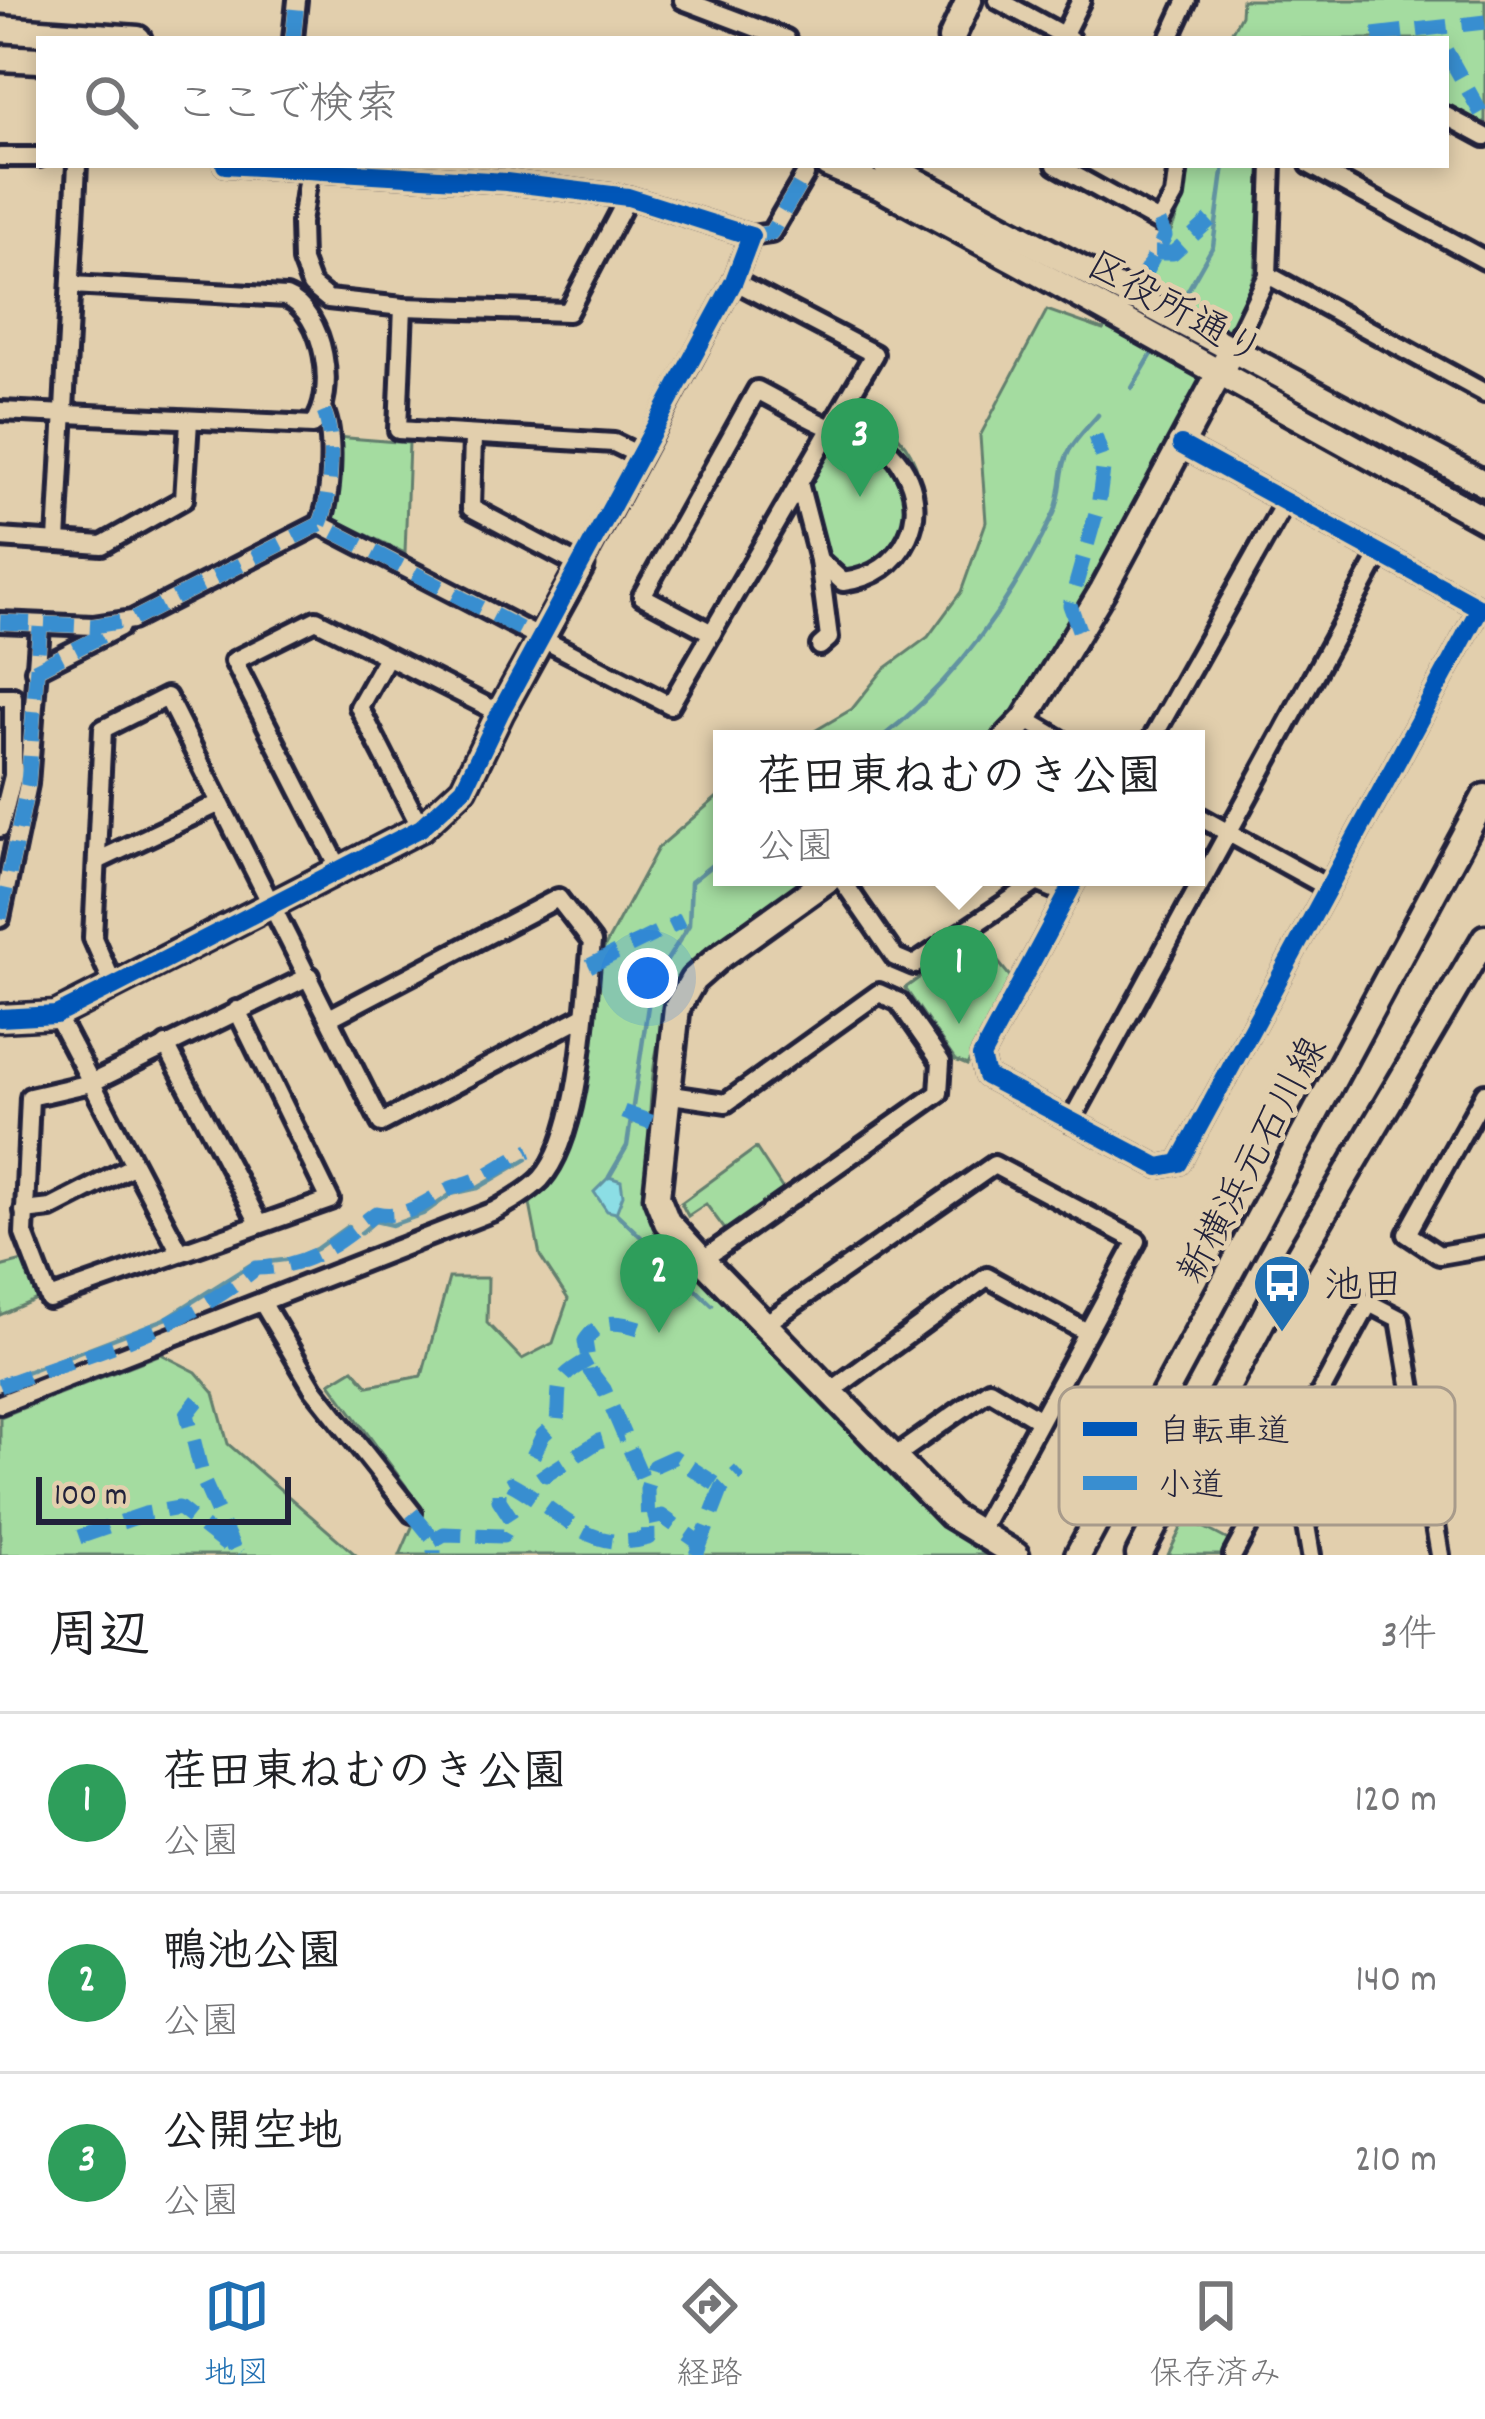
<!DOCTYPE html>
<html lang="ja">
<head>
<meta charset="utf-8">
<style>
	:root { --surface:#fff; --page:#f6f6f6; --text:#202124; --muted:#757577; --line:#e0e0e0; --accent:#1f6fb2 }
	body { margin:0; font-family:Dekko,"Klee One",sans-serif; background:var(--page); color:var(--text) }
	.scale { position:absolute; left:36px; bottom:30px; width:255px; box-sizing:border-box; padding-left:12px; border:6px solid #22223b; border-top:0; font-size:33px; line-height:42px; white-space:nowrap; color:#22223b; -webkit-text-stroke:9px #e2cfad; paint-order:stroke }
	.you { position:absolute; left:648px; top:978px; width:42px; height:42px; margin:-30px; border:9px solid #fff; border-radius:50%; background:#1a73e8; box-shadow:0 0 0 18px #1a73e833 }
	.badge { display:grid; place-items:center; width:78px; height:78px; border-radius:50%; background:var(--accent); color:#fff; font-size:39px; font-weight:700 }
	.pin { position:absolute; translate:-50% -99px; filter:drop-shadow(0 3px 6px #0008) }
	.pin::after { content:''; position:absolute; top:63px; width:42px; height:36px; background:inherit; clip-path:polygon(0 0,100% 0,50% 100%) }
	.popup { position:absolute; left:713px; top:730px; width:492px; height:156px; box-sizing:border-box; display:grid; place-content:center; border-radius:0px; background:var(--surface); filter:drop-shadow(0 3px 9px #0005); font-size:39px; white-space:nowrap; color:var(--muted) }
	.popup b { font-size:45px; color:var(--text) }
	.popup::after { content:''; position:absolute; left:50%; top:100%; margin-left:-24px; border:24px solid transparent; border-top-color:var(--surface) }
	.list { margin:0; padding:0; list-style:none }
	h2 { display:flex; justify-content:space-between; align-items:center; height:156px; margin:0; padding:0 48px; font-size:51px }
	h2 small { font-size:39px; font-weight:400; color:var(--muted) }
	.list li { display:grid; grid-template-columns:78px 1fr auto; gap:36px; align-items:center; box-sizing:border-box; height:180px; padding:0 48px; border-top:3px solid var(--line) }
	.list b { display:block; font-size:45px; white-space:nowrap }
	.list p { margin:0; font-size:39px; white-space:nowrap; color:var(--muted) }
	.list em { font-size:39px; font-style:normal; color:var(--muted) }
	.icon { flex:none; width:66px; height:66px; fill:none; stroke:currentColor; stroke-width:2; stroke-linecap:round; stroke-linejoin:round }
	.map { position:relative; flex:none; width:1485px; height:1555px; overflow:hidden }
	.search { position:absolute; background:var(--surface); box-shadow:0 6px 18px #0003; left:36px; right:36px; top:36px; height:132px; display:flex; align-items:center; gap:30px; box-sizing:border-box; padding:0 42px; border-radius:0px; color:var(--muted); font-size:45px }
	.sheet { height:696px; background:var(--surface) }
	nav { display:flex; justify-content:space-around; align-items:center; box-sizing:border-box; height:168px; border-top:3px solid var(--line); background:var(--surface); font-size:33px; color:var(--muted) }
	nav a { display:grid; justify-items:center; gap:6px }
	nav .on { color:var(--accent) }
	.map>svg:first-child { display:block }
	.green { fill:#a4dca0; stroke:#637f6e; stroke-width:3 }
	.water { fill:#8cdee5; stroke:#6293a1; stroke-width:3 }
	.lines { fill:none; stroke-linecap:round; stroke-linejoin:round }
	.stream { stroke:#6293a1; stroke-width:4.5 }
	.street-casing { stroke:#22223b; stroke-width:26 }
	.secondary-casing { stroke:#22223b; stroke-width:33 }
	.street { stroke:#e2cfad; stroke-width:16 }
	.secondary { stroke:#e2cfad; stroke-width:24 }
	.quiet { stroke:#398ed0; stroke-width:15; stroke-dasharray:30 15; stroke-linecap:butt }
	.cycleway-casing { stroke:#e2cfad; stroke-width:26 }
	.cycleway { stroke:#0057b8; stroke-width:18 }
	.labels { text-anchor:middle; stroke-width:10; stroke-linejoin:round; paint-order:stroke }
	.street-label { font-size:39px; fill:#22223b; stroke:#e2cfad }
	.poi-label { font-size:39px; fill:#22223b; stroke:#e2cfad; text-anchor:start }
	.key { fill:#e2cfad; stroke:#a89b8b; stroke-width:3 }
	.key-label { font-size:33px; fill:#22223b }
</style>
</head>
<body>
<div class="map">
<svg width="1485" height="1555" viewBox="0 0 1485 1555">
	<rect width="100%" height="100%" fill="#e2cfad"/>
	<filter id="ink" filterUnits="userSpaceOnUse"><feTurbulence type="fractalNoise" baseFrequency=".00833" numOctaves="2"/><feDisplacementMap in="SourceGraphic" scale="24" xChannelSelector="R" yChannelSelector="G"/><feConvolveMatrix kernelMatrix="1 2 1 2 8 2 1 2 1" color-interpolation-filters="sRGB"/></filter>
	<g filter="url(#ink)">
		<g class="green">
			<path d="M1242,0H1485V130L1446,111V39H1228L1241,15Z"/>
			<path d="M1189,165H1261L1255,272L1235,326L1122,535L1014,719L991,739H801L852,709L883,670L928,637L961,592L986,522L980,436L1047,310L1103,330C1147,280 1181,232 1189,165Z"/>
			<path d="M848,410C863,416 877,419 890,429C937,466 932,554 878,582C858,592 834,588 813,584L796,501Z"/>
			<path d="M336,437L409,443L405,553L332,518Z"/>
			<path d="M722,793V877H812C783,898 710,940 691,965C645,1026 650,1119 648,1192L955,1530L990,1555H400L419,1511L406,1486L330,1383L353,1369L368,1386L422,1376L449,1278H488L487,1323L522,1359L553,1343L568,1299L540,1256L530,1204L573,1141L602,952L658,848Z"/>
			<path d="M977,936L1012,979L967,1065L955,1060L905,988Z"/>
			<path d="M756,1148L784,1191L726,1231L706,1204L688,1216L681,1203Z"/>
			<path d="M26,1260L39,1298L0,1315V1267Z"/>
			<path d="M161,1354L196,1372L214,1393L228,1444L356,1555H0V1417Z"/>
			<path d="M1186,1518L1230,1541L1222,1555H1168Z"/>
		</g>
		<path class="water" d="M609,1177L621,1181L623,1195L616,1213L607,1211L594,1192Z"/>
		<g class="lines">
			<g class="stream">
				<path d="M1176,311L1213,246L1224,165"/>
				<path d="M1132,388L1156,347"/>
				<path d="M880,739C956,681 1013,599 1054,513C1063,494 1059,469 1069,451C1076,438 1089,426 1098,415"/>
				<path d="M609,1177L627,1146L651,986L689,925L691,882L722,857"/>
				<path d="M616,1213L712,1305"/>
				<path d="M361,1233L375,1221L392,1225L423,1214L451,1194L478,1188L527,1159"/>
				<path d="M0,1382L165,1319L252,1264L292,1259L316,1249L348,1226"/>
			</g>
			<g class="street-casing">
				<g id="street">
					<path d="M683,0L786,39"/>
					<path d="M998,0L1070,39"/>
					<path d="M1063,36L1081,0"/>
					<path d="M293,39L297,0"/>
					<path d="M1169,39L1187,0"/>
					<path d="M1446,116L1485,137"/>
					<path d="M0,157H39"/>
					<path d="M225,165L506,182L628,197L751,236L734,281L581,566L471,508L473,437"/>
					<path d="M1056,165L1159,222L1174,196L1178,165"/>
					<path d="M1310,165L1485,260"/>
					<path d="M309,169L301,223L302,261L311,285L328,299L403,307L568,312L628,197"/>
					<path d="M751,236L771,233L805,175"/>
					<path d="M1268,275L1485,393"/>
					<path d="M403,307L398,430L614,443L639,455"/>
					<path d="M1231,351L1268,275L1272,165"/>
					<path d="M0,411L313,425C338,394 325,312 286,297L72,285"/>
					<path d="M799,483L819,560L829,638L820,646"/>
					<path d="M320,524C331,500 335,436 324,412"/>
					<path d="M0,538L102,545L184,499L189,421"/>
					<path d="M57,541L77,165"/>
					<path d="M0,622L93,626L132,620L320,524L670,705L874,354L734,281"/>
					<path d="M712,633L642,596L757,390C781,402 806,418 831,428C843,432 856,431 867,436C905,453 926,499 908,537C895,564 873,578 843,582L819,560"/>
					<path d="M387,657L359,707L421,828"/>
					<path d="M35,670L120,627"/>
					<path d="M0,697H13V776L0,828"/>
					<path d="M1025,719L1059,739"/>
					<path d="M1152,739L1285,502"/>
					<path d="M1196,815L1327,887"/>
					<path d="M97,861L220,803"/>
					<path d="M341,872L234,661L316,620L500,713"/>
					<path d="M840,877L895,957L914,965L1037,882L1068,895"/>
					<path d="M1077,877L981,1057L986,1076L1159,1167L1179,1163L1480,608L1181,445"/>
					<path d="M0,918L28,784L40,627"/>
					<path d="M114,986L93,938L103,729L167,697L381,1123L584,1016"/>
					<path d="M237,1010L330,1200L49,1299L24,1234L30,1097L91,1083L310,976"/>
					<path d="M56,1015L180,1252"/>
					<path d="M166,1045L259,1223"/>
					<path d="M1485,1093L1407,1234L1439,1255L1485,1247"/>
					<path d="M665,1094L726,1103L879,993L899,1002L941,1062L939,1093L702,1260"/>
					<path d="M1071,1121L1380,554"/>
					<path d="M24,1211L51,1208L133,1166"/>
					<path d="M262,1302L313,1388L412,1513"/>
					<path d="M765,1324L994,1165L1137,1241L978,1534"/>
					<path d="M831,1391L987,1277L1085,1331"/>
					<path d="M0,1404L494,1211C510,1202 528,1192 541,1179C582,1133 585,1004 592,942L558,898L331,1017"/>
					<path d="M1293,1448L1311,1555"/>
					<path d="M894,1457L989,1390L1038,1419"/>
					<path d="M1233,1555L1369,1303L1400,1319L1440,1555"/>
				</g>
			</g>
			<g class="secondary-casing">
				<g id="secondary">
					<path d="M0,29L138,39"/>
					<path d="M951,39L969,0"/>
					<path d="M0,58L39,60"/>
					<path d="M828,165L880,187L1017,261L1485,520"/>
					<path d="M886,165L1485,484"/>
					<path d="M1006,739L1025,719L1103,590L1227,359"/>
					<path d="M831,877L718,958L693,980L677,1008L657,1197L667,1222L702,1260L950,1515L1016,1555"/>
					<path d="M0,1018L56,1015L421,828L464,788L500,713L581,566"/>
					<path d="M1078,1555L1485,797"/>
					<path d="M1139,1555L1275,1296L1485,938"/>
				</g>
			</g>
			<use href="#street" class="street"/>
			<use href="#secondary" class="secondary"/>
			<g class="quiet">
				<path d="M1373,35L1485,22"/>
				<path d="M293,39L297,0"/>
				<path d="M1446,51L1481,113"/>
				<path d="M751,236L771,233L805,175"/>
				<path d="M1155,253H1173L1210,220"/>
				<path d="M1139,284L1165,236L1159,222"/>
				<path d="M320,524C331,500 335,436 324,412"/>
				<path d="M0,622L93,626L132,620L320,524L542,640"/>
				<path d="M1079,630L1070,605L1098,507L1104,462L1095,436"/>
				<path d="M35,670L115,629"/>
				<path d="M0,918L28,784L40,627"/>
				<path d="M589,966L683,920"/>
				<path d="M623,1112L662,1126"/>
				<path d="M639,1328C616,1321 599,1319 585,1341L590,1371L604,1389L647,1489"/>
				<path d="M590,1359C551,1380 561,1383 557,1422L543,1435L533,1456L546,1475L599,1441L622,1434"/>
				<path d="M0,1386C86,1354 185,1329 256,1268C310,1267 335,1245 376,1213C404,1219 421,1205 445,1191C456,1185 469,1184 480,1178C498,1170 511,1158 530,1151"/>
				<path d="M198,1400L187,1414L204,1482L234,1549"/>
				<path d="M412,1513L434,1540V1553"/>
				<path d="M648,1519L662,1516L701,1544"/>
				<path d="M79,1537L145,1514L179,1508L239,1555"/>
				<path d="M434,1540L444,1534L503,1536L512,1520L499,1500V1489L510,1483C558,1508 588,1555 648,1538L647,1489L654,1466L674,1457L722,1488"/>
				<path d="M696,1555L722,1488L740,1471"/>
			</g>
			<g class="cycleway-casing">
				<g id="cycleway">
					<path d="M1077,877L981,1057L986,1076L1159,1167L1179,1163L1480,608L1181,445"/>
					<path d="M0,1018L56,1015L114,986L421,828L464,788L500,713L734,281L751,236L628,197L506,182L225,165"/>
				</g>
			</g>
			<use href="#cycleway" class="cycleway"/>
		</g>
	</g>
	<defs>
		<g id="bus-pin" transform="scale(3)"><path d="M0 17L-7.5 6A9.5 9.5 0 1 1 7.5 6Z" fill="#1f6fb2" stroke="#e2cfad"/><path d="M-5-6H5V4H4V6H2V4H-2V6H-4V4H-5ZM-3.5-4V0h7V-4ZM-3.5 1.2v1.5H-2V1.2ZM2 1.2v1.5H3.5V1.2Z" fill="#fff"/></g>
	</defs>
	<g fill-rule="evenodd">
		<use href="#bus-pin" x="1282" y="1283"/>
	</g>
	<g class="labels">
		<g class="street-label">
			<text transform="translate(1176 306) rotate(29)" y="14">区役所通り</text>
			<text transform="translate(1250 1159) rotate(-62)" y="14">新横浜元石川線</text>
		</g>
		<g class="poi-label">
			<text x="1324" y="1297">池田</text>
		</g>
	</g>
	<rect x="1059" y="1387" width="396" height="138" rx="18" class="key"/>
	<rect x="1083" y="1422" width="54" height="14" fill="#0057b8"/>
	<rect x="1083" y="1476" width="54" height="14" fill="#398ed0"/>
	<g class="key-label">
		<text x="1158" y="1441">自転車道</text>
		<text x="1158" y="1495">小道</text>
	</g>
</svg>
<div class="scale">100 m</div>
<div class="you"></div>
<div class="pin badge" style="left:959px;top:1024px;background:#2e9e5b">1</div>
<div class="popup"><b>荏田東ねむのき公園</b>公園</div>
<div class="pin badge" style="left:659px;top:1333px;background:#2e9e5b">2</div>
<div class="pin badge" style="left:860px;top:497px;background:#2e9e5b">3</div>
<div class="search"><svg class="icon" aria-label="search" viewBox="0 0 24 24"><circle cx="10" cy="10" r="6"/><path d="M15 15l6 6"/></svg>ここで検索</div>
</div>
<section class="sheet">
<h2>周辺<small>3件</small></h2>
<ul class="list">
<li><span class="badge" style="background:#2e9e5b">1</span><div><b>荏田東ねむのき公園</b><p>公園</p></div><em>120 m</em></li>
<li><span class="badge" style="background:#2e9e5b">2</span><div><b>鴨池公園</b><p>公園</p></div><em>140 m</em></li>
<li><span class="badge" style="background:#2e9e5b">3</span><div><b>公開空地</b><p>公園</p></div><em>210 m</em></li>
</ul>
</section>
<nav>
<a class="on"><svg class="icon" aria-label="map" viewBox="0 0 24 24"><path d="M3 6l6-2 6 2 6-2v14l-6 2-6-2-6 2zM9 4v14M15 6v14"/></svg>地図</a>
<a><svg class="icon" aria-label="directions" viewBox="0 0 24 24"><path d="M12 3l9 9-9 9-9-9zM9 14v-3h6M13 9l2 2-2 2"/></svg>経路</a>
<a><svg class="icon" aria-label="saved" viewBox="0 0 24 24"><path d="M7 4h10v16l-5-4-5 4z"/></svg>保存済み</a>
</nav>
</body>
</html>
